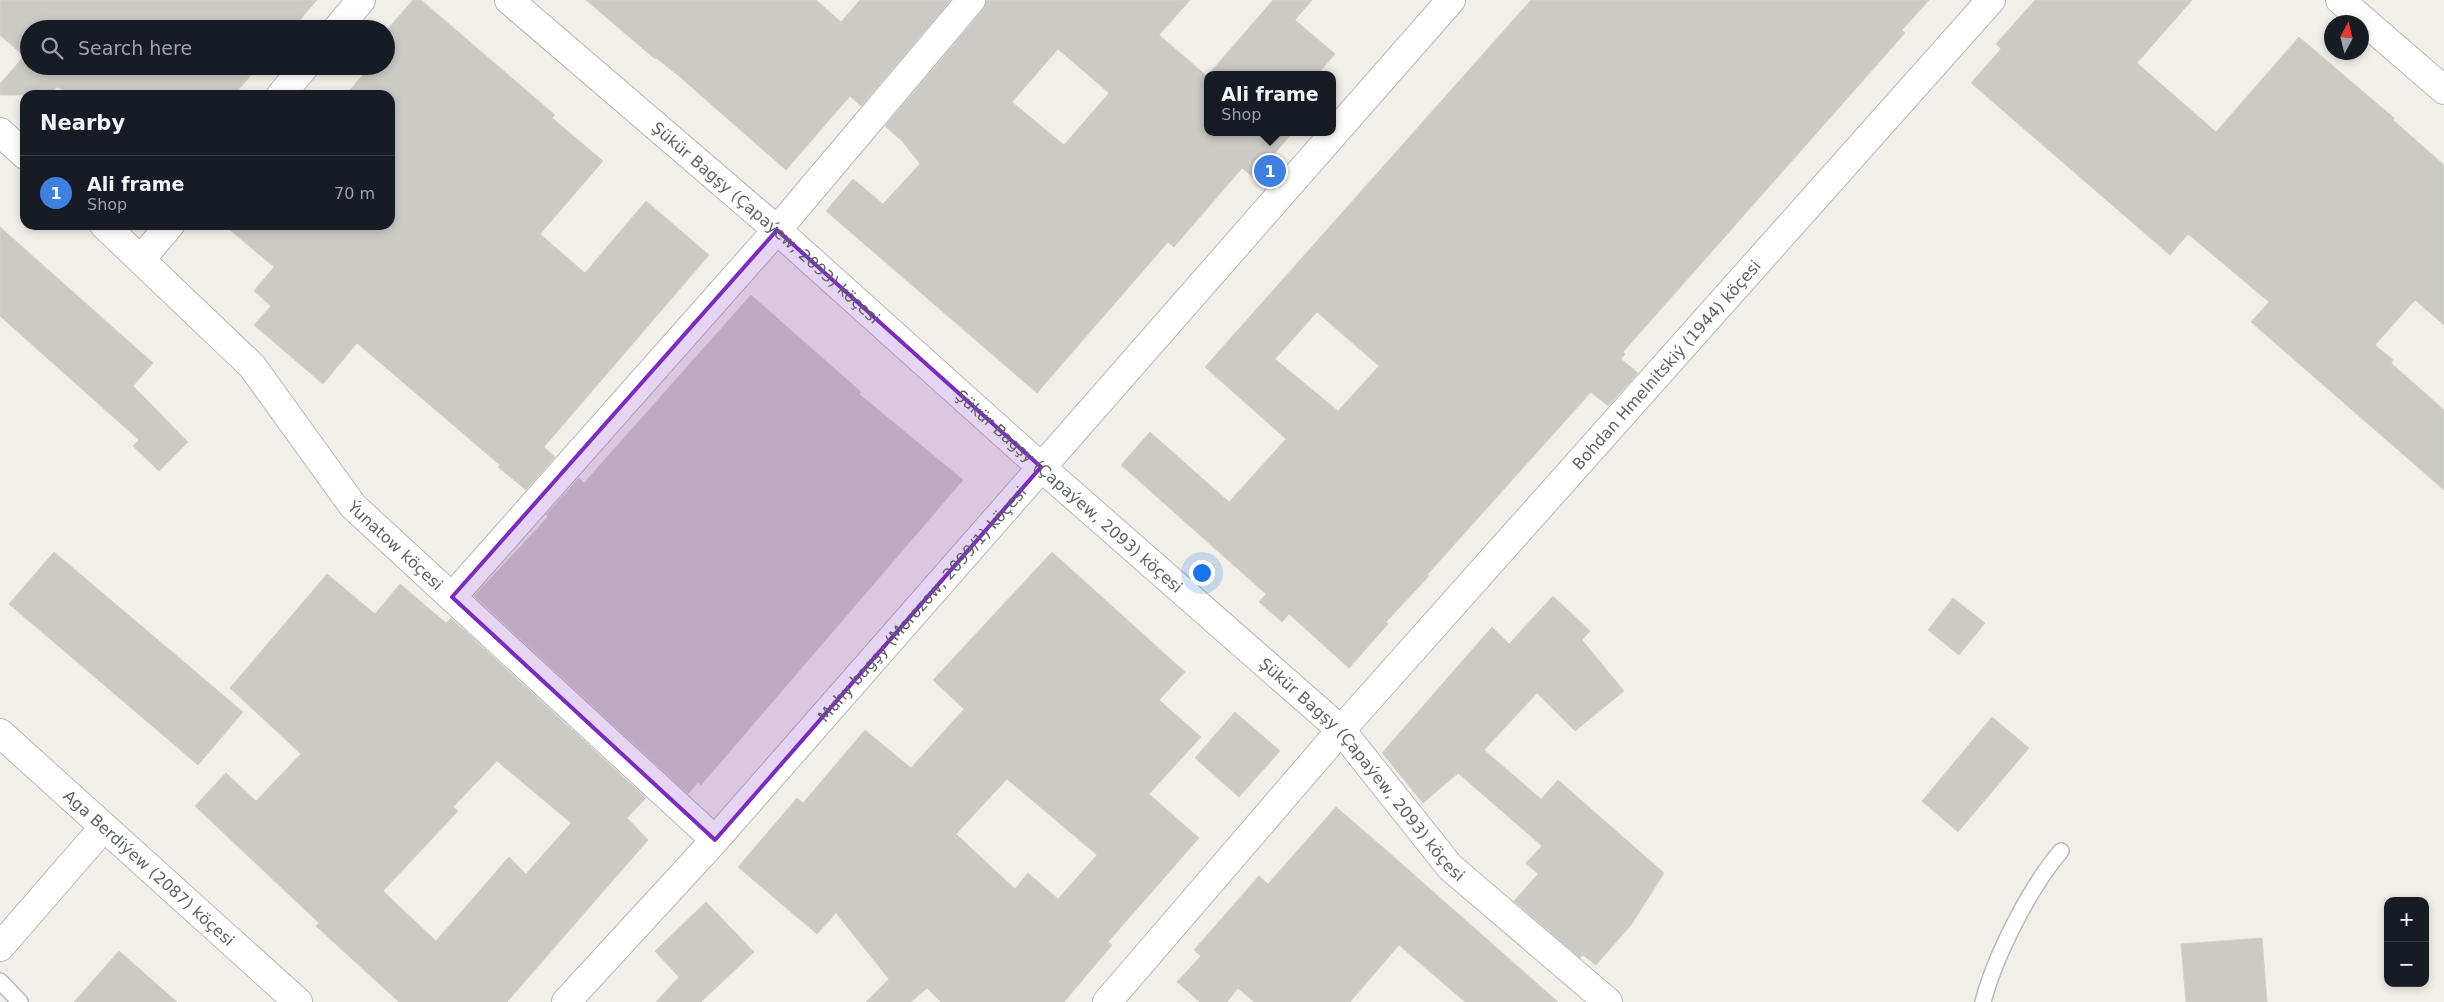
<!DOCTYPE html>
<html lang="en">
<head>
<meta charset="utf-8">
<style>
	:root { --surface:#171b24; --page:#20242c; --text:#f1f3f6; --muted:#9ea1a6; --line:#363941; --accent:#ea4335 }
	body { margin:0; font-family:"DejaVu Sans",sans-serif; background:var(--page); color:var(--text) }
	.controls { position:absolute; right:15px; bottom:15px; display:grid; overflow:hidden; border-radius:10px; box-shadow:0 2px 8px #0003 }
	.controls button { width:45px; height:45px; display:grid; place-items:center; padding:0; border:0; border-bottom:1px solid var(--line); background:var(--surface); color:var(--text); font:25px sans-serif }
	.compass { position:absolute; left:2324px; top:15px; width:45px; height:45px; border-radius:50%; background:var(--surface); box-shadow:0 2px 8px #0003; rotate:7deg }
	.you { position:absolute; left:1201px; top:572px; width:18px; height:18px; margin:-12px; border:4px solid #fff; border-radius:50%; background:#1a73e8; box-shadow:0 0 0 8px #1a73e833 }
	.badge { display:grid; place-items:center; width:32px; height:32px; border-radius:50%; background:var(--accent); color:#fff; font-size:16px; font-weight:700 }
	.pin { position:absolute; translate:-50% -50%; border:2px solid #fff; box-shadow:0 1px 5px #0006 }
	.popup { position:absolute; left:1204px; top:71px; width:132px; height:65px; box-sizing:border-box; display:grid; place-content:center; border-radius:10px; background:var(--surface); filter:drop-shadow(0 1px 4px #0005); font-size:16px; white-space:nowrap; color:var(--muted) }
	.popup b { font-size:19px; color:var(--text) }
	.popup::after { content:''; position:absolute; left:50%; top:100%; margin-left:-10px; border:10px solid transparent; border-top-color:var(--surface) }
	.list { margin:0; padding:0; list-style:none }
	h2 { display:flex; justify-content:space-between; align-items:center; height:65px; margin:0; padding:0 20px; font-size:21px }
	h2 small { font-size:16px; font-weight:400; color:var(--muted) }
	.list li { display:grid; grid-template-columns:32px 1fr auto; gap:15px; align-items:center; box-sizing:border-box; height:75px; padding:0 20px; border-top:1px solid var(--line) }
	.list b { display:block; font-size:19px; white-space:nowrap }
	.list p { margin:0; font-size:16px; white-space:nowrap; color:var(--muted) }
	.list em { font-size:16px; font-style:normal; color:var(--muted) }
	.icon { flex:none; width:28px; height:28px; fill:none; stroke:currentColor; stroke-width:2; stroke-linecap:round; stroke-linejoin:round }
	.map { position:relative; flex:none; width:2444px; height:1002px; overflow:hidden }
	.search { position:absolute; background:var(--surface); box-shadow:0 2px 8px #0003; left:20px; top:20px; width:375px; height:55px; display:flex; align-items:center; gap:12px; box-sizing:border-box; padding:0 18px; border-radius:28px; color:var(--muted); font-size:19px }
	.panel { position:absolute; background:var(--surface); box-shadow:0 2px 8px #0003; left:20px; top:90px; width:375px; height:140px; border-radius:15px }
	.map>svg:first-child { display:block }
	.building { fill:#cccac5; stroke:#d6d1c6; fill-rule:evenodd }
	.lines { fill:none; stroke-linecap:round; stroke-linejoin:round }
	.service-casing { stroke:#b5b8bc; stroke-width:18 }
	.minor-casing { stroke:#b5b8bc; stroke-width:30 }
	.tertiary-casing { stroke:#b5b8bc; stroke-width:30 }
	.service { stroke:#fff; stroke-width:15 }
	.minor { stroke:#fff; stroke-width:28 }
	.tertiary { stroke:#fff; stroke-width:28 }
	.marked { fill:#7b2cbf; fill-opacity:0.2; stroke:#7b2cbf; stroke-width:4; stroke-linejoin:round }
	.labels { text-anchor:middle; stroke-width:5; stroke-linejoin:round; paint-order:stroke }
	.street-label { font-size:16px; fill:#5f6368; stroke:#fff }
</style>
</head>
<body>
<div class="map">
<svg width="2444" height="1002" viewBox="0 0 2444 1002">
	<rect width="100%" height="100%" fill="#f1efe8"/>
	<g class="building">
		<path d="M0,0H317L292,29H29V66H259L234,95H75L57,87L49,95H0V84L24,56L0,35Z"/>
		<path d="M413,0H421L555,115L552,118L603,161L540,234L585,273L646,201L709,255L544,447L555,457L526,490L498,467L500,465L357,343L323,384L254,325L271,306L254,291L274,267L224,225H390V95H346L370,66H386V31Z"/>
		<path d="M586,0H816L841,22L860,0H951L861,106L850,96L786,170L680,77L656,58L655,59Z"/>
		<path d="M986,0H1190L1159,35L1208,77V132H1293L1254,178L1242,168L1174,247L1168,242L1037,393L826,211L853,179L883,204L920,164L903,142L885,126L983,10ZM1058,49L1109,93L1064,145L1012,102Z"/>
		<path d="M1273,0H1312L1295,20L1335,54L1317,75H1208Z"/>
		<path d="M1531,0H1929L1902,30L1905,33L1623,352L1625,354L1621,359L1638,373L1608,406L1591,392L1427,575L1429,576L1386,622L1388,624L1349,668L1289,614L1282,622L1259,602L1266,594L1121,465L1150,432L1229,502L1286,439L1205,367ZM1317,312L1379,366L1338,411L1275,359Z"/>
		<path d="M2035,0H2192L2137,63L2216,132L2299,37L2394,118L2393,120L2444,165V325L2415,300L2375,345L2393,360L2391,363L2444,410V490L2251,322L2269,302L2188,234L2170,255L1971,83L2001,49L1996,44Z"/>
		<path d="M0,227L153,363L133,386L188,442L159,471L133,446L139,440L0,316Z"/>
		<path d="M751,295L861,392L859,394L963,480L701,785L698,782L688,794L474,596L548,517L546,515L579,478L584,483Z"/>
		<path d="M54,552L243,712L198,765L9,604Z"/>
		<path d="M1052,552L1185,672L1159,700L1201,737L1149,794L1199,838L1108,942L1112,945L1064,1002H941L927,988L911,1002H866L889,979L836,913L817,934L738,867L797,798L803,803L865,730L911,768L964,709L933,680ZM1007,779L1097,855L1058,899L1028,873L1015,889L956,834Z"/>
		<path d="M327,574L375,614L400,584L446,623L451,618L646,798L627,818L648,840L507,1002H399L316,926L319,923L195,806L226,773L256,801L301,754L230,688ZM497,761L571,823L526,874L509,857L436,941L383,891L458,811L453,807Z"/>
		<path d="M1553,596L1590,631L1582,640L1624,691L1575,731L1537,693L1484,750L1541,799L1558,780L1664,873L1631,925L1596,965L1583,955L1580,958L1514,901L1538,874L1526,863L1542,846L1458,773L1423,803L1382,753L1492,627L1509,644Z"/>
		<path d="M1953,598L1985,623L1959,655L1928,630Z"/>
		<path d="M1235,712L1280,751L1239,797L1195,758Z"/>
		<path d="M1992,717L2029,748L1958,832L1922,801Z"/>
		<path d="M1336,807L1386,850L1558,1002H1465L1399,945L1350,1002H1254L1238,988L1227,1002H1200L1177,982L1201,956L1194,950L1259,876L1268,884Z"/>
		<path d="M706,902L754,952L701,1002H656L679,977L655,951Z"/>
		<path d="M2262,938L2267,1002H2186L2181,944Z"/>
		<path d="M119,951L177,1002H74Z"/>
	</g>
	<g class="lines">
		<g class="service-casing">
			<g id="service">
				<path d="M0,981L20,1002"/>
				<path d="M1983,1002C1995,956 2030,887 2061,851"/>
			</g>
		</g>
		<g class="minor-casing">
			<g id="minor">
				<path id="s1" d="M509,0L777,230L1041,467L1341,730L1450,867L1608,1002"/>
				<path d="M2340,0L2444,90"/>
				<path d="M337,29L361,0"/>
				<path d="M281,95L305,66"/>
				<path d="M0,132L25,155"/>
				<path id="s2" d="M104,225L252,366L353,506L715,840"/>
				<path d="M141,259L170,225"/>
				<path d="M452,597L777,230L971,0"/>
				<path d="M0,947L104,827"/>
				<path id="s3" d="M566,1002L715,840L1451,0"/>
				<path id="s4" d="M1107,1002L1341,730L1991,0"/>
			</g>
		</g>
		<g class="tertiary-casing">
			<g id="tertiary">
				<path id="s5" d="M0,733L298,1002"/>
			</g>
		</g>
		<use href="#service" class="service"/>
		<use href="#minor" class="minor"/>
		<use href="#tertiary" class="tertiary"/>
	</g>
	<path class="marked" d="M777,230L1041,467L715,840L452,597Z"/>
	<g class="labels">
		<g class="street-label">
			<text dy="6" stroke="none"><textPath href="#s1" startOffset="340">Şükür Bagşy (Çapaýew, 2093) köçesi</textPath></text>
			<text dy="6" stroke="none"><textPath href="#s4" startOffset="848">Bohdan Hmelnitskiý (1944) köçesi</textPath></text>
			<text dy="6" stroke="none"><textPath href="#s1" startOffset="745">Şükür Bagşy (Çapaýew, 2093) köçesi</textPath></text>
			<text dy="6" stroke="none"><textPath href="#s2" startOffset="435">Ýunatow köçesi</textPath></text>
			<text dy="6" stroke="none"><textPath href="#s3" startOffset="534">Muhy bagşy (Morozow, 2099/1) köçesi</textPath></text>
			<text dy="6" stroke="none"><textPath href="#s1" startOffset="1150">Şükür Bagşy (Çapaýew, 2093) köçesi</textPath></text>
			<text dy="6" stroke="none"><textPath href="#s5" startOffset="201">Aga Berdiýew (2087) köçesi</textPath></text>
		</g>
	</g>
</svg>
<div class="controls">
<button>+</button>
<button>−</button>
</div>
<svg class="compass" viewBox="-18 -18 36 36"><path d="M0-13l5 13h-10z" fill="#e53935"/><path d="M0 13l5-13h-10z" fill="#9ea1a6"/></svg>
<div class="you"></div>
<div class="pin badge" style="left:1270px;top:171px;background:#3f7fe0">1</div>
<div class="popup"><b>Ali frame</b>Shop</div>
<div class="search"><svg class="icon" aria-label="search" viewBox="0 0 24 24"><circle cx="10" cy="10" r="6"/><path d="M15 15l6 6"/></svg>Search here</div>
<section class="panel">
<h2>Nearby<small></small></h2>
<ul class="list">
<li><span class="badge" style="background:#3f7fe0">1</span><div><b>Ali frame</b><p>Shop</p></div><em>70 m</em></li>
</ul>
</section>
</div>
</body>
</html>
